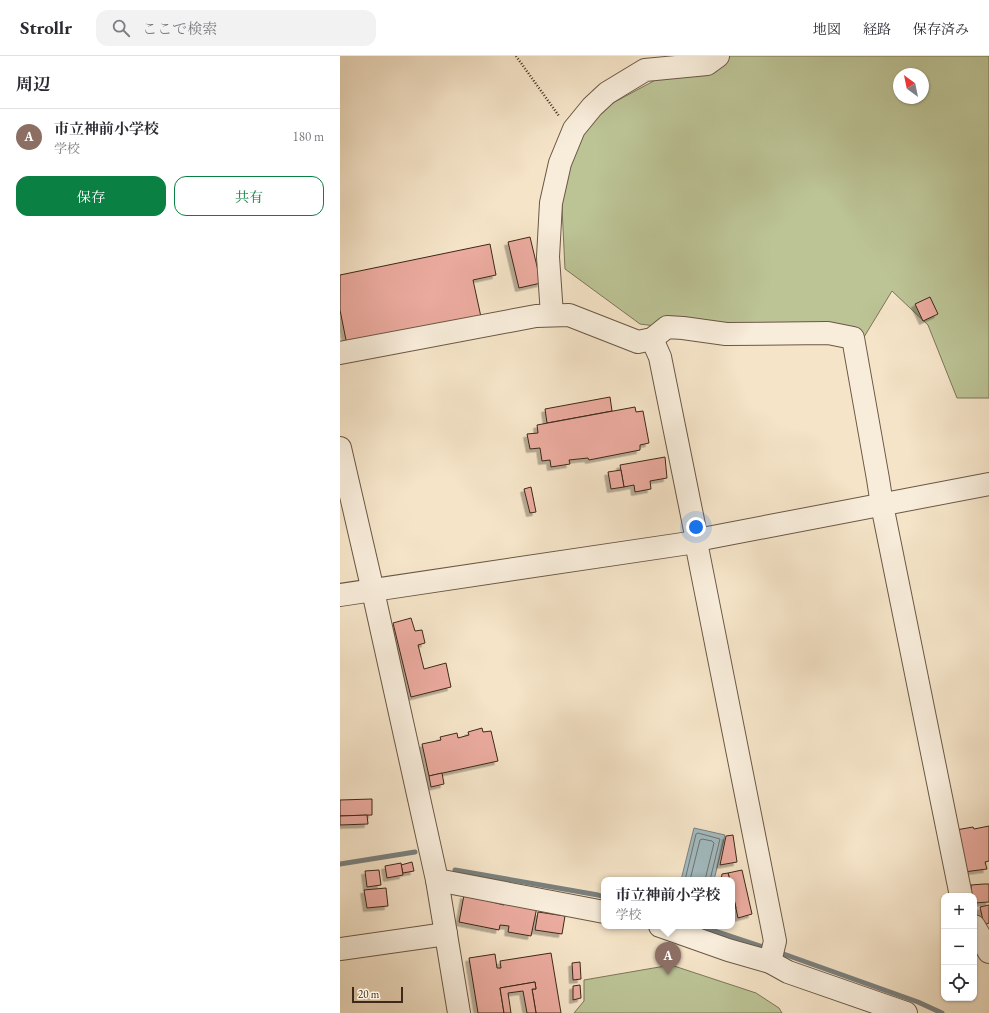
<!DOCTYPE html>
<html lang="ja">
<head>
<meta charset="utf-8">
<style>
	:root { --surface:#fff; --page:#f2f2f3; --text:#2b2b33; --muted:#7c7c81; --line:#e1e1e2; --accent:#0b8043 }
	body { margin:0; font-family:"EB Garamond","Noto Serif JP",serif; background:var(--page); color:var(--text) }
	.controls { position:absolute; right:12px; bottom:12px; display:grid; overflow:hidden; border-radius:8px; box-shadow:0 1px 3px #0004 }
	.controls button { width:36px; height:36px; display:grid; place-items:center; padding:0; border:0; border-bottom:1px solid var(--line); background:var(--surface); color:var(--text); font:20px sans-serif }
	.compass { position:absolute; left:553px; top:12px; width:36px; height:36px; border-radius:50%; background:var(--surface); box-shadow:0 1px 3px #0004; rotate:327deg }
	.scale { position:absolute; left:12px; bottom:10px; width:51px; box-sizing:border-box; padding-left:4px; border:2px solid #3d2819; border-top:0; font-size:11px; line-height:14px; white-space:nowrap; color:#3d2819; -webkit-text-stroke:3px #f8eddb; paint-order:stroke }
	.you { position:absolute; left:356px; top:471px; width:14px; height:14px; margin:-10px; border:3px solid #fff; border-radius:50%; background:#1a73e8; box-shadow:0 0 0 6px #1a73e833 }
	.badge { display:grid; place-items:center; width:26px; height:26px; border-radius:50%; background:var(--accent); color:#fff; font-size:13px; font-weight:700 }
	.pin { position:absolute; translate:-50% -33px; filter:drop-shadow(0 1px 2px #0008) }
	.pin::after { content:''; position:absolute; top:21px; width:14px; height:12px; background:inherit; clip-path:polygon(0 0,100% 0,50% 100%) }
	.popup { position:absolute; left:261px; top:821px; width:134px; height:52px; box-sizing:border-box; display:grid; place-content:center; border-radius:8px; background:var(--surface); filter:drop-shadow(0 1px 3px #0005); font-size:13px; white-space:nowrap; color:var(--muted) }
	.popup b { font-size:15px; color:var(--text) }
	.popup::after { content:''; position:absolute; left:50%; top:100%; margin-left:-8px; border:8px solid transparent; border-top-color:var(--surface) }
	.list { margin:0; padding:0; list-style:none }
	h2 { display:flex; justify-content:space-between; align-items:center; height:52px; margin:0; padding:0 16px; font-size:17px }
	h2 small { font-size:13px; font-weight:400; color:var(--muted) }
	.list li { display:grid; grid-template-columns:26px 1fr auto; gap:12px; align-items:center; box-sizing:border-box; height:56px; padding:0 16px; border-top:1px solid var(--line) }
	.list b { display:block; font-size:15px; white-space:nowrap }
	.list p { margin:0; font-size:13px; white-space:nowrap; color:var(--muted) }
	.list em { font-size:13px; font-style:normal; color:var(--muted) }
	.actions { display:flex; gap:8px; padding:12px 16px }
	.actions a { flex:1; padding:9px 0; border:1px solid var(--accent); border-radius:12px; text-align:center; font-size:14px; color:var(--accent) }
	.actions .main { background:var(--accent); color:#fff }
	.icon { flex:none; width:22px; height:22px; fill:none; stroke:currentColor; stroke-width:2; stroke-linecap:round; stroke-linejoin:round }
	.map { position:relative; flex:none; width:649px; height:957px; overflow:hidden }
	header { display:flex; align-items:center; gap:24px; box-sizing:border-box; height:56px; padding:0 20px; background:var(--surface); border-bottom:1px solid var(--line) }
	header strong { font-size:19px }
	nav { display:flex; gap:22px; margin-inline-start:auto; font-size:14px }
	.search { width:280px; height:36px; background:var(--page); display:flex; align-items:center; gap:10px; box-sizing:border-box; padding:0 14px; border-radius:12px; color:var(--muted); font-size:15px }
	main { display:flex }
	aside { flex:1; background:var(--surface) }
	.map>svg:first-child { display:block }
	.green { fill:#bcc496; stroke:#7c7658; fill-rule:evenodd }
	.water { fill:#a2bbc1; stroke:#7a807e }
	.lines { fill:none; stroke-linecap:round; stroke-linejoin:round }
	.shore { stroke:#70726d; stroke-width:1 }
	.stream { stroke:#7a807e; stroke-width:5 }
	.building { fill:#ebab9f; stroke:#3d2819; filter:url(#shadow) }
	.minor-casing { stroke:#6b5745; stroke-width:24 }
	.path { stroke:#3d2819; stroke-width:2.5; stroke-dasharray:1 2; stroke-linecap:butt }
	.minor { stroke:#f8eddb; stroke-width:22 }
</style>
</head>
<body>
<header>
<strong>Strollr</strong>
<div class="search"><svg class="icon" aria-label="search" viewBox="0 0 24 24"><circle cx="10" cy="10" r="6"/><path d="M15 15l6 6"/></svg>ここで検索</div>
<nav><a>地図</a><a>経路</a><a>保存済み</a></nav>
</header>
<main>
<aside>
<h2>周辺<small></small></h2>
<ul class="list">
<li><span class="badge" style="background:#8d6e63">A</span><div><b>市立神前小学校</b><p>学校</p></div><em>180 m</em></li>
</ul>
<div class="actions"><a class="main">保存</a><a>共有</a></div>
</aside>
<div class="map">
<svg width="649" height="957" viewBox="0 0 649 957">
	<defs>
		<filter id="shadow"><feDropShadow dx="-3.5" dy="3.5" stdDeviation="0" flood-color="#0004"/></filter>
	</defs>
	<rect width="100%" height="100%" fill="#f5e4c8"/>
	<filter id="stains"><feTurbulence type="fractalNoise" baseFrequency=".005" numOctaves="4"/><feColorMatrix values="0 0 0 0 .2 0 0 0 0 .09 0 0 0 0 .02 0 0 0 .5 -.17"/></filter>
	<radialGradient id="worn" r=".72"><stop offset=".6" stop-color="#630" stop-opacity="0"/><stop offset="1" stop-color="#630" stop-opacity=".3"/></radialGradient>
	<g class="green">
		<path d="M360,0H649V342H617L588,269L552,235L524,281L383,279L300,268L225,213L220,110L245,62ZM559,18H583V42H559Z"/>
		<path d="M331,909L416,937L439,952L442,957H234L244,945V924Z"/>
	</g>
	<path class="water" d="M354,772L385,779L374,824H341Z"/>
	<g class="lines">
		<g class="shore">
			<path d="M345,824L356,778L358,777L380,783L370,824"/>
			<path d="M350,824L360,784L362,783L372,785L374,787L365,824"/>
		</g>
		<g class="stream">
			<path d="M0,808L75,796"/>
			<path d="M115,814L258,839L264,841"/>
			<path d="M360,870L429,893"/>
			<path d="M438,896L578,946L602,957"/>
		</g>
	</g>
	<g class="building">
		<path d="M190,181L201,227L179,232L168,186Z"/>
		<path d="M150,188L156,219L133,224L141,261L7,289L0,254V219Z"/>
		<path d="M590,241L598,258L583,265L575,248Z"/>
		<path d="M270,341L272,355L207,367L205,353Z"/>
		<path d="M295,351L296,356L303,355L309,387L300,389V394L249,404L248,402L229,404L230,408L211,411L210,404L202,405L200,392L190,393L187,378L198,377L197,369Z"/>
		<path d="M325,401L327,422L310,425L311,433L295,436L294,429L284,431L280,409Z"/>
		<path d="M281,414L284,431L271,433L268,416Z"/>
		<path d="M191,431L196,456L190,457L184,433Z"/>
		<path d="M71,562L75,575L82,574L85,587L78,589L84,613L106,607L111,631L71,641L53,567Z"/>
		<path d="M142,672L143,676L151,675L158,705L89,720L82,688L101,684L100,681L117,677L118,682L129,679L128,676Z"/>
		<path d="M102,717L104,728L91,731L89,720Z"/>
		<path d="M32,743V759L0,760V744Z"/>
		<path d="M27,759L28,768L0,769V760Z"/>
		<path d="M649,770V805L645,806L647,813L624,816L616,774L633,771L634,773Z"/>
		<path d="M393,779L397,806L380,809L386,780Z"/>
		<path d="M72,806L74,815L63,817L61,809Z"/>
		<path d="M61,807L63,819L47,822L45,810Z"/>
		<path d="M39,814L41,829L27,831L25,815Z"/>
		<path d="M402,814L412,858L398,862L392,834V824H390L388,817Z"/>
		<path d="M388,817L390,824H381L382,818Z"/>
		<path d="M644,828H649V846L634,847V840H632L631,829Z"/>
		<path d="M46,832L48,850L27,852L24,834Z"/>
		<path d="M392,834L396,852L392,853Z"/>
		<path d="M124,839L164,849L165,845L197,851L191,880L168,876L169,870L160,869L159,874L119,866Z"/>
		<path d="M649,849V867L644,869L640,851Z"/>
		<path d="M198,856L225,860L222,878L195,874Z"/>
		<path d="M211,897L221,957H196L192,933H196L195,926L160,932L164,957H138L129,902L155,898L157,912H161L160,905Z"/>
		<path d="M240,906L241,923L233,924L232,907Z"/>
		<path d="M195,926L196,933H192L196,957H187L183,935L168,937L171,957H164L160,932Z"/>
		<path d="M240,929L241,942L233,944V930Z"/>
	</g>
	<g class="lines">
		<g class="minor-casing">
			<g id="minor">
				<path d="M212,259L208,201L211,147L220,107L234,73L252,51L267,37L305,14L367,8L378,0"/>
				<path d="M312,283L320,301L357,484"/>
				<path d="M0,297L196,260L229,259L298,286L312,283L327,271L343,272L386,278L488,277L513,282L538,423L542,449L621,840"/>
				<path d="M0,392L33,535L97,824L119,957"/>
				<path d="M356,486L435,885L430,906"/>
				<path d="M0,539L356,486L357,484L649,428"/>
				<path d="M97,824L264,856"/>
				<path d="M320,870L388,894L430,906L448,916L566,957"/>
				<path d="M634,870L649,896"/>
				<path d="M0,893L106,878"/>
			</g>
		</g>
		<path class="path" d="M176,0L219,60"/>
		<use href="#minor" class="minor"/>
	</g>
	<rect width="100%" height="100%" filter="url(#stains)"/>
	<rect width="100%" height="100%" fill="url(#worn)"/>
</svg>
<div class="controls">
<button>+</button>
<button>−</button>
<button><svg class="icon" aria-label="locate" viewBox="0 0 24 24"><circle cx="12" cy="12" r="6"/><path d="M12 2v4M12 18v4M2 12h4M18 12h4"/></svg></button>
</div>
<svg class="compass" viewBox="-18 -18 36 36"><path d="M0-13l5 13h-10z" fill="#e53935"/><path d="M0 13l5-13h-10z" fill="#7c7c81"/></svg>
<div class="scale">20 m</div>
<div class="you"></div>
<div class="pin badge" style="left:328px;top:919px;background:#8d6e63">A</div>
<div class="popup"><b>市立神前小学校</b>学校</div>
</div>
</main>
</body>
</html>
